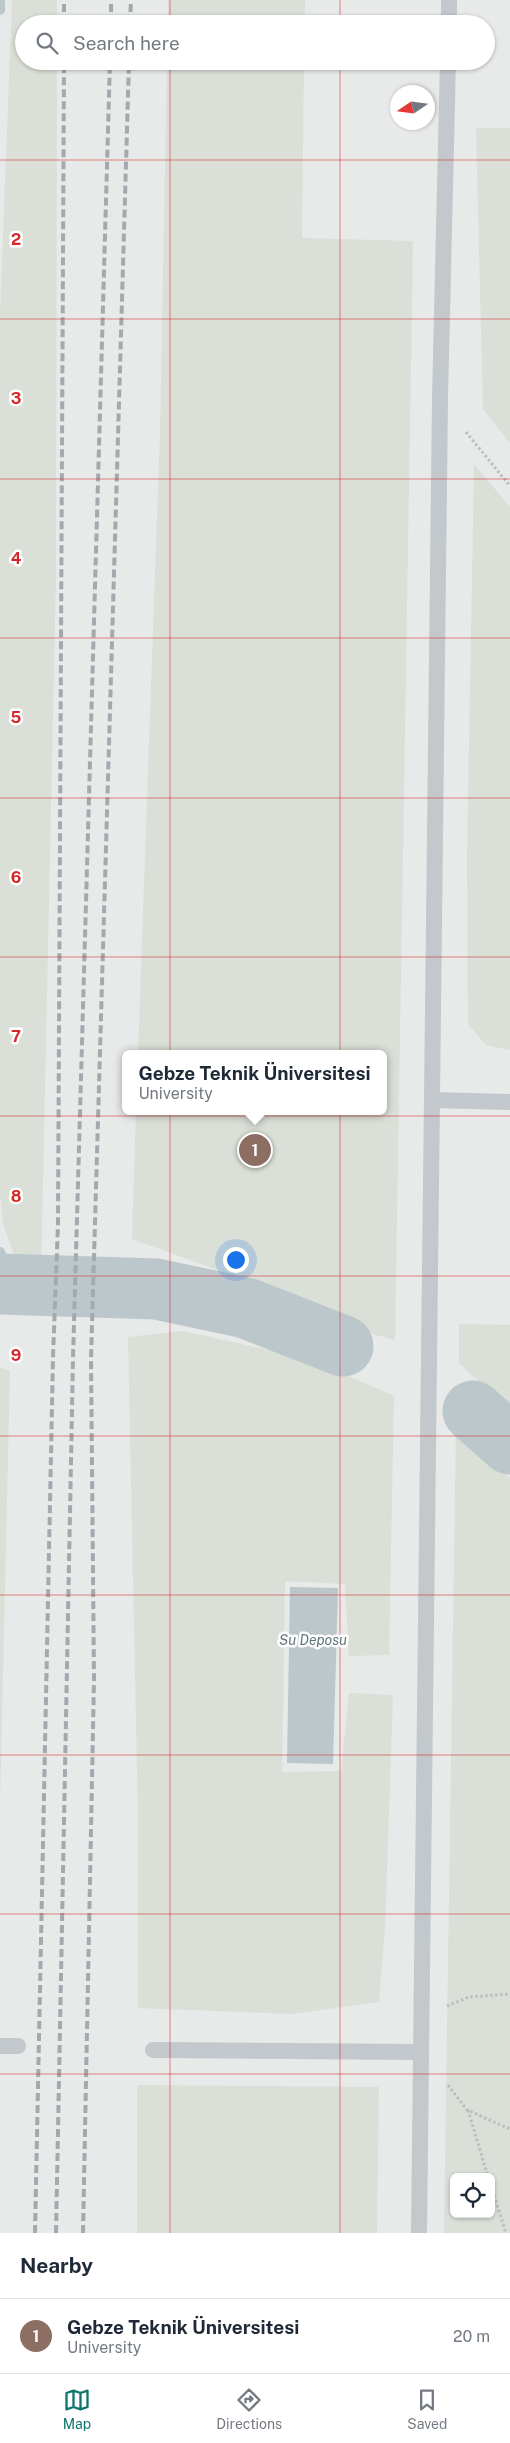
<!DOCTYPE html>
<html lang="en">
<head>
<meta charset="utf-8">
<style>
	:root { --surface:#fff; --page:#f2f2f3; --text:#1f2937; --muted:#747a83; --line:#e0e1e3; --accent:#0f766e }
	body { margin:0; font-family:"Public Sans",sans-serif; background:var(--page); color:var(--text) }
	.controls { position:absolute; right:15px; bottom:15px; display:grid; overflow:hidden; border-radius:8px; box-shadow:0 1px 4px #0004 }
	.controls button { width:45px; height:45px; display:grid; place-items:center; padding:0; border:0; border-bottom:1px solid var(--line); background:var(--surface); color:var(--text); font:25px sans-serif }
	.compass { position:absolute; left:390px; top:85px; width:45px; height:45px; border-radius:50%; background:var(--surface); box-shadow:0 1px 4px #0004; rotate:257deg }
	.you { position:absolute; left:235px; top:1259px; width:18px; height:18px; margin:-12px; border:4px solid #fff; border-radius:50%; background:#1a73e8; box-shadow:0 0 0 8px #1a73e833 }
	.badge { display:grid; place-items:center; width:32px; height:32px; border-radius:50%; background:var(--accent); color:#fff; font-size:16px; font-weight:700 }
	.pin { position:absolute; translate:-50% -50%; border:2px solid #fff; box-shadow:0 1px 5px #0006 }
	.popup { position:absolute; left:122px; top:1050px; width:265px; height:65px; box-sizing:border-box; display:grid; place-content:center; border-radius:8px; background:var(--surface); filter:drop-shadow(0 1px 4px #0005); font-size:16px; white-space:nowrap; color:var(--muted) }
	.popup b { font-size:19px; color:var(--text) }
	.popup::after { content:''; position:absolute; left:50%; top:100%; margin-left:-10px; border:10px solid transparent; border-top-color:var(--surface) }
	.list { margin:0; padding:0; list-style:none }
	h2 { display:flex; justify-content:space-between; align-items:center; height:65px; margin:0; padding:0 20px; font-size:21px }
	h2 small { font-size:16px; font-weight:400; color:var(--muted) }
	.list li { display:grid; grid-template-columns:32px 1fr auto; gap:15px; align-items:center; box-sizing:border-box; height:75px; padding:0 20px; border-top:1px solid var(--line) }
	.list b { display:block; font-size:19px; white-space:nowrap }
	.list p { margin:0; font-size:16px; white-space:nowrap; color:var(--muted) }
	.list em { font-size:16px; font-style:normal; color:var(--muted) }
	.icon { flex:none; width:28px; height:28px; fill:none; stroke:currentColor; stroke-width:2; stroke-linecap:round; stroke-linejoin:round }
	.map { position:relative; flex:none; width:510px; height:2233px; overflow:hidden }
	.search { position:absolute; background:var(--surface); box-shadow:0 1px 4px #0004; left:15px; right:15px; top:15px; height:55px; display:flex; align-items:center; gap:12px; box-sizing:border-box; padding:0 18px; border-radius:28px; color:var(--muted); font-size:19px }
	.sheet { height:140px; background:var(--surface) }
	nav { display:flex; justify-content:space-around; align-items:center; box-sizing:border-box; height:70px; border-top:1px solid var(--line); background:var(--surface); font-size:14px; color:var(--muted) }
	nav a { display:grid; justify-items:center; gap:2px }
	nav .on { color:var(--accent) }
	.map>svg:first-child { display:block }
	.built { fill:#e8e9e9; fill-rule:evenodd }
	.green { fill:#dadfd7; fill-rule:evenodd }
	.water { fill:#bbc7cb }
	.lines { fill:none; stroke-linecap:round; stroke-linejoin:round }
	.stream { stroke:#bbc7cb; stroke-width:10 }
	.river { stroke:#bbc7cb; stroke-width:61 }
	.path { stroke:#bbbfc2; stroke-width:3; stroke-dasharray:2.5 2.5; stroke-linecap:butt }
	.lane { stroke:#c3c8cc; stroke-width:16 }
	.rail { stroke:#a2aab0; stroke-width:4; stroke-dasharray:8 4; stroke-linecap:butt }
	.grid { fill:none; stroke:#d62828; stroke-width:1; stroke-opacity:0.55 }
	.labels { text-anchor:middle; stroke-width:5; stroke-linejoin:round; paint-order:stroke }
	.water-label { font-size:14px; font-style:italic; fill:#60757c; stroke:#fff }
	.grid-label { font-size:16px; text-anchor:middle; font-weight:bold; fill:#d62828; stroke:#fff; stroke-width:5; stroke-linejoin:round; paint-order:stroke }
</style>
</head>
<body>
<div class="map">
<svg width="510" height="2233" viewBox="0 0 510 2233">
	<rect width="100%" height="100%" fill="#fafaf8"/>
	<path class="built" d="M0,0H510V2233H0ZM24,24H486V61H24ZM398,92H428V122H398ZM126,1054H384V1111H126ZM454,2177H491V2214H454Z"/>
	<g class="green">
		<path d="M12,0H57V24H24V61H57L56,574L41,1275H21L3,1224L0,1194V315Z"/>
		<rect x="168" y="0" width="137" height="24"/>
		<path d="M167,61H304L302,238L413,241L395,1340L358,1330L215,1269L132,1239L136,1111H384V1054H138L160,435Z"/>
		<path d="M476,128H510V443L483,409Z"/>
		<path d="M474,464L510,507V1050L486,1045L468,1024L467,860Z"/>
		<path d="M459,1324L510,1325V1411L459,1363Z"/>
		<path d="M183,1331L309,1359L394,1396L389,1655L349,1656L345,1584L285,1581L282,1772L341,1771L349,1693L393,1695L385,1929L379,2002L293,2014L138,2008V1818L128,1337Z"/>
		<path d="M0,1368L10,1370L0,1802Z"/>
		<path d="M456,1425L510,1478V2233H444ZM454,2177H491V2214H454Z"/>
		<path d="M137,2085L379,2087L377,2233H137Z"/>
	</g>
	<path class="water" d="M290,1587L338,1588L333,1764L287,1763Z"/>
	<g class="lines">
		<g class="stream">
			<path d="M0,10V0"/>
			<path d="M0,1252L15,1284"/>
		</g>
		<g class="river">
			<path d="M0,1284L156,1289L246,1308L343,1346"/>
			<path d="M473,1411L510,1444"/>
		</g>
		<g class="path">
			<path d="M466,432L510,486"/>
			<path d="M447,2006L469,1997L510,1994"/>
			<path d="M448,2085L467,2110L510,2129"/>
			<path d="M468,2110L488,2177"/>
			<path d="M491,2186L506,2233"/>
		</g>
		<g class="lane">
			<path d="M449,24V0"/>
			<path d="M432,1100L510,1102"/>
			<path d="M0,2046H18"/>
			<path d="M153,2050L420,2052"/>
			<path d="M419,2233L440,398L448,61"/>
		</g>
		<g class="rail">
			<path d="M64,24V0"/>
			<path d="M111,24V0"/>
			<path d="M130,24L131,0"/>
			<path d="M35,2233L53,1357L58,1224L64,61"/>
			<path d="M56,2233L73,1358L110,61"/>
			<path d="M83,2233L94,1679L91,1359L129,61"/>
		</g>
	</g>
	<path class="grid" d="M170,0V24M340,0V24M170,61V2233M340,61V2233M0,160H510M0,319H510M0,479H510M0,638H510M0,798H510M0,957H510M0,1116H510M0,1276H510M0,1436H510M0,1595H510M0,1755H510M0,1914H510M0,2074H510"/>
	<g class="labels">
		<g class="water-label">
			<text x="313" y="1645">Su Deposu</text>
		</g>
	</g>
	<g class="grid-label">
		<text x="16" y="245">2</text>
		<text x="16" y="404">3</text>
		<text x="16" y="564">4</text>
		<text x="16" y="723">5</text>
		<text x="16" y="883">6</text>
		<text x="16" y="1042">7</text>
		<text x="16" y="1202">8</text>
		<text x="16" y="1361">9</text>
	</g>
</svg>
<div class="controls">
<button><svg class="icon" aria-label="locate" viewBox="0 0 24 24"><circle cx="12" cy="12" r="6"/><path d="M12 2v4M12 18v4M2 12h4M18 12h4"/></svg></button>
</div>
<svg class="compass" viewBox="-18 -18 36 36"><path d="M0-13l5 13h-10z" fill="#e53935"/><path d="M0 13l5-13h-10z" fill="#747a83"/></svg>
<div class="you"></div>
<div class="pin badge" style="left:255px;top:1150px;background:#8d6e63">1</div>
<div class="popup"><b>Gebze Teknik Üniversitesi</b>University</div>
<div class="search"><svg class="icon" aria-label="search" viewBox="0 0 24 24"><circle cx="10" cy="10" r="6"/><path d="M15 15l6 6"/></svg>Search here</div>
</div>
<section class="sheet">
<h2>Nearby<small></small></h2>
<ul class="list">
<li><span class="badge" style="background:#8d6e63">1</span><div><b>Gebze Teknik Üniversitesi</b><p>University</p></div><em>20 m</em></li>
</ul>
</section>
<nav>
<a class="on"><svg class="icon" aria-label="map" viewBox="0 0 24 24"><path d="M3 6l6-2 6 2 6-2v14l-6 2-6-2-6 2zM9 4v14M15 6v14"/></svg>Map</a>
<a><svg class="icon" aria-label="directions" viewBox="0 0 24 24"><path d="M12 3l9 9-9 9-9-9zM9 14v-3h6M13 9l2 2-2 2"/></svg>Directions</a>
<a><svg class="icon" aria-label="saved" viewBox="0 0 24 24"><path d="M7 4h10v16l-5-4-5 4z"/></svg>Saved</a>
</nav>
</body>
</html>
